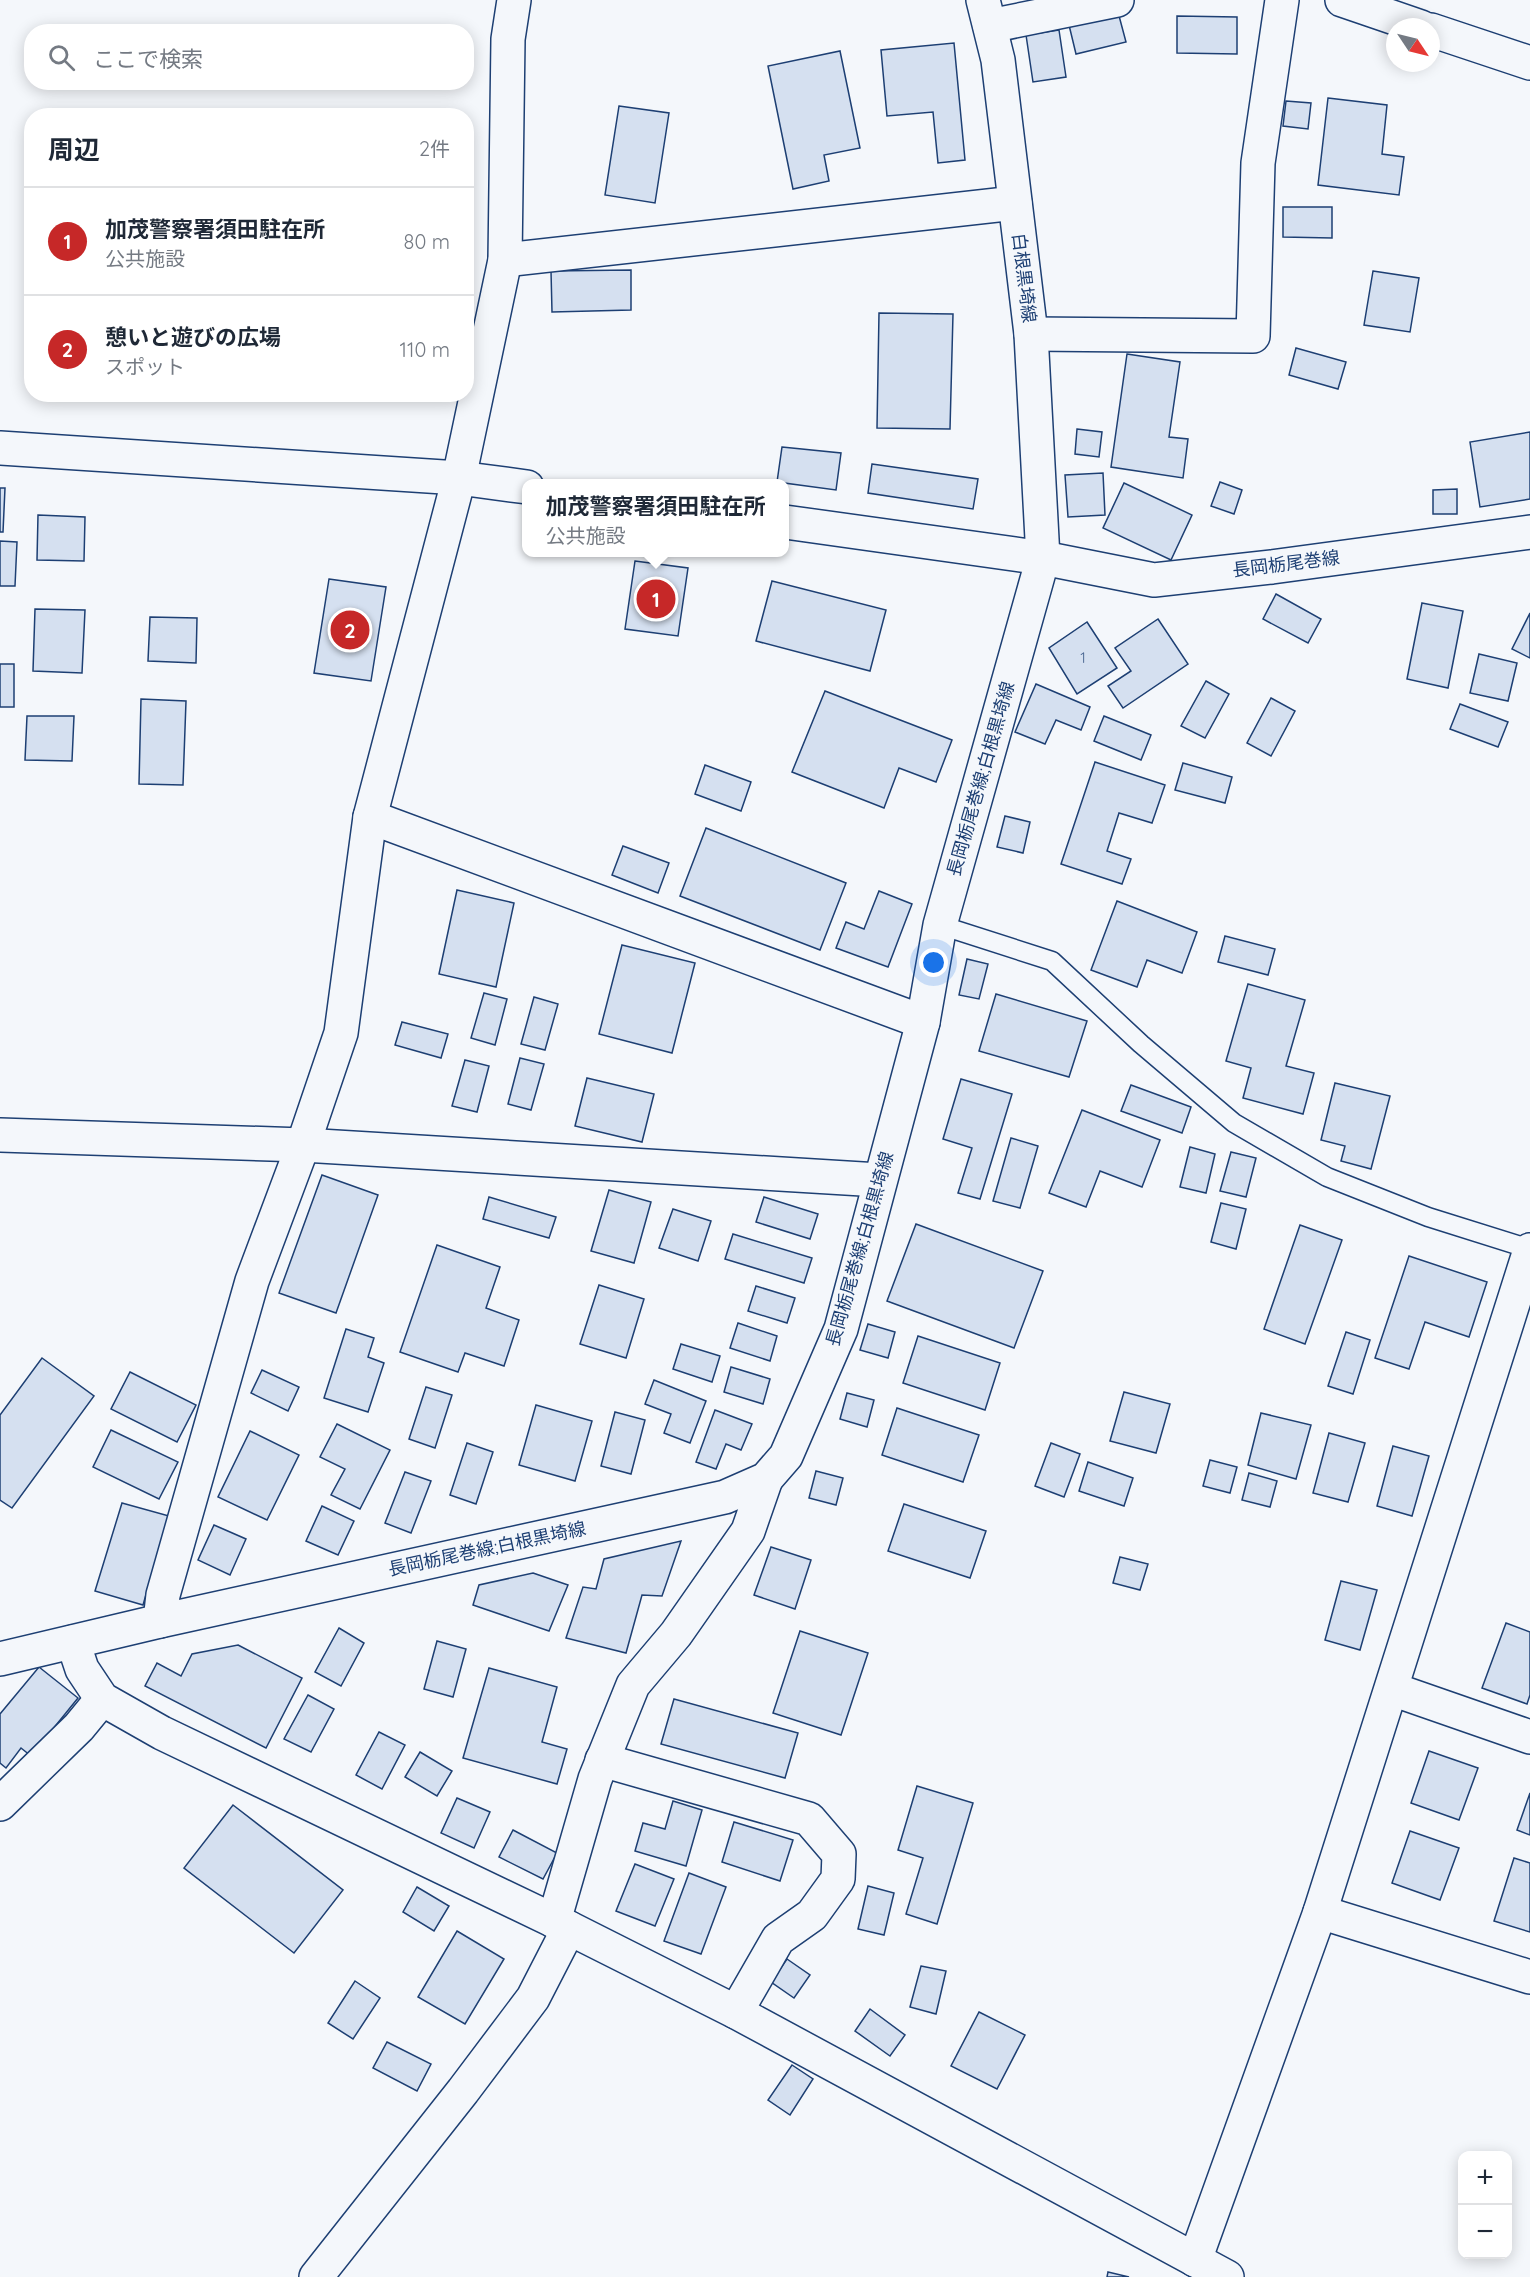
<!DOCTYPE html>
<html lang="ja">
<head>
<meta charset="utf-8">
<style>
	:root { --surface:#fff; --page:#f6f6f7; --text:#1f2937; --muted:#747a83; --line:#e0e1e3; --accent:#c62828 }
	body { margin:0; font-family:Quicksand,"Noto Sans JP",sans-serif; background:var(--page); color:var(--text) }
	.controls { position:absolute; right:18px; bottom:18px; display:grid; overflow:hidden; border-radius:12px; box-shadow:0 3px 15px #0003 }
	.controls button { width:54px; height:54px; display:grid; place-items:center; padding:0; border:0; border-bottom:2px solid var(--line); background:var(--surface); color:var(--text); font:30px sans-serif }
	.compass { position:absolute; left:1386px; top:18px; width:54px; height:54px; border-radius:50%; background:var(--surface); box-shadow:0 3px 15px #0003; rotate:125deg }
	.you { position:absolute; left:934px; top:963px; width:21px; height:21px; margin:-15px; border:4px solid #fff; border-radius:50%; background:#1a73e8; box-shadow:0 0 0 9px #1a73e833 }
	.badge { display:grid; place-items:center; width:39px; height:39px; border-radius:50%; background:var(--accent); color:#fff; font-size:20px; font-weight:700 }
	.pin { position:absolute; translate:-50% -50%; border:3px solid #fff; box-shadow:0 2px 6px #0006 }
	.popup { position:absolute; left:522px; top:479px; width:267px; height:78px; box-sizing:border-box; display:grid; place-content:center; border-radius:12px; background:var(--surface); filter:drop-shadow(0 2px 4px #0005); font-size:20px; white-space:nowrap; color:var(--muted) }
	.popup b { font-size:22px; color:var(--text) }
	.popup::after { content:''; position:absolute; left:50%; top:100%; margin-left:-12px; border:12px solid transparent; border-top-color:var(--surface) }
	.list { margin:0; padding:0; list-style:none }
	h2 { display:flex; justify-content:space-between; align-items:center; height:78px; margin:0; padding:0 24px; font-size:26px }
	h2 small { font-size:20px; font-weight:400; color:var(--muted) }
	.list li { display:grid; grid-template-columns:39px 1fr auto; gap:18px; align-items:center; box-sizing:border-box; height:108px; padding:0 24px; border-top:2px solid var(--line) }
	.list b { display:block; font-size:22px; white-space:nowrap }
	.list p { margin:0; font-size:20px; white-space:nowrap; color:var(--muted) }
	.list em { font-size:20px; font-style:normal; color:var(--muted) }
	.icon { flex:none; width:33px; height:33px; fill:none; stroke:currentColor; stroke-width:2; stroke-linecap:round; stroke-linejoin:round }
	.map { position:relative; flex:none; width:1530px; height:2277px; overflow:hidden }
	.search { position:absolute; background:var(--surface); box-shadow:0 3px 15px #0003; left:24px; top:24px; width:450px; height:66px; display:flex; align-items:center; gap:15px; box-sizing:border-box; padding:0 21px; border-radius:24px; color:var(--muted); font-size:22px }
	.panel { position:absolute; background:var(--surface); box-shadow:0 3px 15px #0003; left:24px; top:108px; width:450px; height:294px; border-radius:24px }
	.map>svg:first-child { display:block }
	.building { fill:#d5e0f0; stroke:#1d3f73; stroke-width:1.5 }
	.lines { fill:none; stroke-linecap:round; stroke-linejoin:round }
	.lane-casing { stroke:#1d3f73; stroke-width:21 }
	.street-casing { stroke:#1d3f73; stroke-width:36 }
	.secondary-casing { stroke:#1d3f73; stroke-width:36 }
	.primary-casing { stroke:#1d3f73; stroke-width:36 }
	.lane { stroke:#f4f7fb; stroke-width:18 }
	.street { stroke:#f4f7fb; stroke-width:33 }
	.secondary { stroke:#f4f7fb; stroke-width:33 }
	.primary { stroke:#f4f7fb; stroke-width:33 }
	.labels { text-anchor:middle; stroke-width:4.5; stroke-linejoin:round; paint-order:stroke }
	.number-label { font-size:15px; fill:#4b6792 }
	.street-label { font-size:18px; fill:#1d3f73; stroke:#f4f7fb }
</style>
</head>
<body>
<div class="map">
<svg width="1530" height="2277" viewBox="0 0 1530 2277">
	<rect width="100%" height="100%" fill="#f4f7fb"/>
	<g class="building">
		<path d="M1118,12L1126,42L1076,54L1069,25Z"/>
		<path d="M1177,16L1237,17V54L1177,53Z"/>
		<path d="M1059,30L1066,77L1033,82L1026,35Z"/>
		<path d="M954,43L965,160L938,163L933,112L887,116L881,50Z"/>
		<path d="M840,51L860,148L824,155L829,181L793,189L768,66Z"/>
		<path d="M1328,98L1387,105L1382,154L1404,157L1399,195L1318,185Z"/>
		<path d="M1286,101L1311,103L1308,129L1283,126Z"/>
		<path d="M619,106L669,113L655,203L605,195Z"/>
		<path d="M1283,207H1332V238L1283,237Z"/>
		<path d="M631,270V310L552,312L551,271Z"/>
		<path d="M1373,271L1419,278L1410,332L1364,325Z"/>
		<path d="M879,313L953,314L950,429L877,428Z"/>
		<path d="M1296,348L1346,362L1338,389L1289,375Z"/>
		<path d="M1127,354L1180,362L1169,437L1188,439L1183,478L1111,467Z"/>
		<path d="M1077,429L1102,432L1099,457L1075,454Z"/>
		<path d="M1530,432V499L1480,507L1470,442Z"/>
		<path d="M782,447L841,453L836,490L777,482Z"/>
		<path d="M872,464L978,479L973,509L868,493Z"/>
		<path d="M1103,473L1105,515L1068,517L1065,475Z"/>
		<path d="M1220,482L1242,490L1234,514L1211,506Z"/>
		<path d="M1124,483L1192,515L1171,560L1103,528Z"/>
		<path d="M0,488H5L3,532H0Z"/>
		<path d="M1457,489V514H1433V490Z"/>
		<path d="M38,515L85,517L84,561L37,560Z"/>
		<path d="M0,541L17,542L15,586H0Z"/>
		<path d="M635,561L688,568L678,636L625,629Z"/>
		<path d="M329,579L386,587L371,681L314,673Z"/>
		<path d="M772,581L886,610L870,671L756,641Z"/>
		<path d="M1276,594L1321,619L1308,643L1263,619Z"/>
		<path d="M1422,603L1463,611L1448,688L1407,679Z"/>
		<path d="M35,609L85,610L82,673L33,671Z"/>
		<path d="M1530,613V658L1512,649Z"/>
		<path d="M150,617L197,618L196,663L148,661Z"/>
		<path d="M1158,619L1188,664L1123,708L1108,686L1131,671L1115,648Z"/>
		<path d="M1087,622L1117,668L1077,694L1049,648Z"/>
		<path d="M1479,654L1517,663L1508,701L1470,693Z"/>
		<rect x="0" y="664" width="14" height="43"/>
		<path d="M1206,681L1229,694L1205,738L1181,726Z"/>
		<path d="M1036,684L1090,707L1081,730L1056,720L1045,744L1015,732Z"/>
		<path d="M825,691L952,740L936,782L899,768L884,808L792,772Z"/>
		<path d="M1271,698L1295,711L1271,756L1247,743Z"/>
		<path d="M141,699L186,701L183,785L139,784Z"/>
		<path d="M1460,704L1508,722L1498,747L1450,729Z"/>
		<path d="M27,716H74L72,761L25,760Z"/>
		<path d="M1104,716L1151,735L1141,760L1094,741Z"/>
		<path d="M1095,762L1165,785L1152,823L1119,813L1107,851L1131,859L1122,884L1061,864Z"/>
		<path d="M1183,763L1232,777L1225,803L1175,790Z"/>
		<path d="M705,765L751,782L741,811L695,794Z"/>
		<path d="M1005,816L1030,822L1023,853L997,847Z"/>
		<path d="M706,828L846,883L820,950L680,896Z"/>
		<path d="M623,846L669,863L658,893L612,875Z"/>
		<path d="M457,890L514,903L496,987L439,974Z"/>
		<path d="M879,891L912,904L888,967L836,948L846,922L864,929Z"/>
		<path d="M1117,901L1197,932L1182,973L1147,960L1137,987L1091,970Z"/>
		<path d="M1225,936L1275,949L1268,975L1218,962Z"/>
		<path d="M622,945L695,963L672,1053L599,1034Z"/>
		<path d="M967,959L988,964L979,999L959,995Z"/>
		<path d="M1248,984L1305,1000L1286,1066L1314,1073L1303,1114L1243,1098L1251,1068L1226,1061Z"/>
		<path d="M484,993L507,999L495,1045L471,1038Z"/>
		<path d="M996,994L1087,1021L1069,1077L979,1051Z"/>
		<path d="M534,997L558,1004L545,1050L521,1044Z"/>
		<path d="M402,1022L448,1034L441,1058L395,1045Z"/>
		<path d="M520,1058L544,1064L531,1110L508,1104Z"/>
		<path d="M465,1060L489,1066L477,1112L452,1106Z"/>
		<path d="M587,1078L654,1094L642,1142L575,1126Z"/>
		<path d="M961,1079L1012,1094L980,1199L958,1193L972,1148L943,1139Z"/>
		<path d="M1335,1083L1390,1096L1371,1169L1341,1161L1345,1146L1321,1140Z"/>
		<path d="M1131,1085L1191,1107L1182,1133L1121,1111Z"/>
		<path d="M1082,1110L1160,1140L1142,1187L1100,1171L1086,1207L1049,1193Z"/>
		<path d="M1011,1138L1038,1146L1020,1208L993,1201Z"/>
		<path d="M1190,1147L1215,1154L1206,1193L1180,1187Z"/>
		<path d="M1231,1152L1256,1158L1246,1197L1220,1191Z"/>
		<path d="M322,1175L378,1195L336,1313L279,1293Z"/>
		<path d="M609,1190L651,1202L634,1263L591,1251Z"/>
		<path d="M489,1197L556,1217L549,1238L483,1219Z"/>
		<path d="M764,1197L818,1214L810,1239L756,1222Z"/>
		<path d="M1221,1203L1246,1209L1236,1249L1211,1242Z"/>
		<path d="M673,1209L711,1221L698,1261L659,1248Z"/>
		<path d="M916,1224L1043,1271L1014,1348L887,1301Z"/>
		<path d="M1300,1225L1342,1240L1305,1344L1264,1329Z"/>
		<path d="M733,1234L812,1258L804,1283L725,1259Z"/>
		<path d="M437,1245L500,1267L486,1308L519,1320L504,1366L465,1353L458,1372L400,1352Z"/>
		<path d="M1409,1256L1487,1282L1469,1337L1425,1322L1409,1369L1375,1358Z"/>
		<path d="M599,1285L644,1299L626,1358L580,1344Z"/>
		<path d="M756,1286L795,1298L787,1323L748,1311Z"/>
		<path d="M738,1323L777,1336L770,1361L730,1348Z"/>
		<path d="M868,1324L895,1332L888,1358L860,1350Z"/>
		<path d="M346,1329L374,1338L368,1357L384,1363L368,1412L324,1398Z"/>
		<path d="M1346,1332L1370,1340L1353,1394L1328,1386Z"/>
		<path d="M918,1336L1000,1363L985,1410L903,1383Z"/>
		<path d="M681,1344L720,1356L712,1382L673,1369Z"/>
		<path d="M42,1358L94,1396L12,1508L0,1500V1415Z"/>
		<path d="M731,1367L770,1379L763,1404L724,1392Z"/>
		<path d="M262,1370L299,1387L288,1411L251,1393Z"/>
		<path d="M130,1372L196,1405L177,1442L111,1409Z"/>
		<path d="M654,1380L706,1401L690,1443L664,1433L671,1414L645,1404Z"/>
		<path d="M426,1387L452,1395L435,1448L409,1439Z"/>
		<path d="M1124,1392L1170,1404L1156,1453L1110,1441Z"/>
		<path d="M847,1393L874,1400L867,1427L840,1419Z"/>
		<path d="M536,1405L592,1421L575,1481L519,1465Z"/>
		<path d="M897,1408L979,1435L963,1482L882,1455Z"/>
		<path d="M715,1410L752,1424L741,1450L726,1444L716,1469L696,1462Z"/>
		<path d="M615,1412L645,1420L631,1474L601,1466Z"/>
		<path d="M1261,1413L1311,1425L1296,1479L1248,1465Z"/>
		<path d="M337,1424L390,1450L360,1509L331,1495L345,1469L320,1457Z"/>
		<path d="M111,1430L178,1462L159,1499L93,1467Z"/>
		<path d="M250,1431L299,1455L267,1520L218,1497Z"/>
		<path d="M1329,1433L1365,1443L1348,1502L1313,1493Z"/>
		<path d="M467,1443L493,1452L476,1504L450,1495Z"/>
		<path d="M1051,1443L1080,1454L1064,1497L1035,1486Z"/>
		<path d="M1393,1446L1429,1456L1412,1516L1377,1506Z"/>
		<path d="M1210,1460L1237,1467L1230,1493L1203,1486Z"/>
		<path d="M1088,1462L1133,1478L1124,1506L1079,1491Z"/>
		<path d="M816,1471L843,1478L836,1505L809,1498Z"/>
		<path d="M405,1472L431,1481L411,1533L385,1523Z"/>
		<path d="M1249,1473L1277,1481L1270,1507L1242,1500Z"/>
		<path d="M122,1503L169,1516L143,1605L95,1591Z"/>
		<path d="M904,1504L986,1531L970,1578L888,1551Z"/>
		<path d="M322,1506L354,1521L338,1555L306,1541Z"/>
		<path d="M214,1525L246,1539L230,1575L198,1560Z"/>
		<path d="M681,1541L662,1596L642,1595L626,1653L566,1638L583,1587L596,1589L604,1559Z"/>
		<path d="M771,1547L811,1560L795,1609L754,1595Z"/>
		<path d="M1120,1557L1148,1564L1140,1590L1113,1583Z"/>
		<path d="M533,1573L568,1585L549,1631L473,1605L479,1585Z"/>
		<path d="M1341,1581L1377,1590L1360,1650L1325,1640Z"/>
		<path d="M1506,1623L1530,1632V1695L1527,1704L1482,1688Z"/>
		<path d="M339,1628L364,1643L341,1686L315,1672Z"/>
		<path d="M800,1631L868,1653L841,1735L773,1713Z"/>
		<path d="M437,1641L466,1649L453,1697L424,1689Z"/>
		<path d="M238,1645L302,1678L266,1748L145,1686L157,1663L181,1676L192,1654Z"/>
		<path d="M39,1667L78,1698L31,1756L21,1748L6,1768L0,1763V1714Z"/>
		<path d="M489,1668L557,1687L542,1742L567,1749L557,1784L463,1758Z"/>
		<path d="M308,1695L334,1709L311,1752L284,1739Z"/>
		<path d="M674,1699L798,1733L785,1778L661,1744Z"/>
		<path d="M379,1732L405,1745L382,1789L356,1775Z"/>
		<path d="M1429,1751L1478,1768L1459,1820L1411,1803Z"/>
		<path d="M420,1752L452,1771L437,1796L405,1777Z"/>
		<path d="M917,1786L973,1803L937,1924L906,1914L923,1858L898,1850Z"/>
		<path d="M1530,1793V1835L1517,1830Z"/>
		<path d="M457,1798L490,1812L474,1848L441,1833Z"/>
		<path d="M673,1801L702,1810L686,1866L635,1851L643,1823L665,1829Z"/>
		<path d="M233,1805L343,1890L294,1953L184,1868Z"/>
		<path d="M734,1822L793,1840L780,1881L722,1862Z"/>
		<path d="M513,1830L557,1853L543,1879L499,1857Z"/>
		<path d="M1410,1831L1459,1848L1440,1900L1392,1883Z"/>
		<path d="M1514,1858L1530,1863V1932L1494,1921Z"/>
		<path d="M635,1864L674,1879L655,1926L616,1911Z"/>
		<path d="M689,1873L726,1887L701,1954L664,1941Z"/>
		<path d="M868,1886L894,1893L884,1935L858,1929Z"/>
		<path d="M417,1887L449,1906L434,1931L403,1912Z"/>
		<path d="M457,1931L504,1959L465,2024L418,1997Z"/>
		<path d="M787,1959L810,1975L794,1998L771,1982Z"/>
		<path d="M921,1966L946,1971L936,2014L910,2007Z"/>
		<path d="M355,1981L380,1998L353,2039L328,2023Z"/>
		<path d="M870,2009L905,2035L890,2056L855,2031Z"/>
		<path d="M979,2012L1025,2035L997,2089L951,2066Z"/>
		<path d="M387,2042L431,2064L417,2091L373,2068Z"/>
		<path d="M792,2065L813,2079L790,2115L768,2100Z"/>
		<path d="M1108,2272L1129,2277H1107Z"/>
	</g>
	<g class="lines">
		<g class="lane-casing">
			<path id="lane" d="M940,925L1052,961L1141,1044L1234,1123L1327,1177L1428,1217L1530,1249"/>
		</g>
		<g class="street-casing">
			<g id="street">
				<path d="M1342,0L1421,27"/>
				<path d="M990,26L1117,0"/>
				<path d="M1431,30L1530,63"/>
				<path d="M505,260L1015,203"/>
				<path d="M1031,334L1253,336L1258,163L1282,0"/>
				<path d="M0,448L459,478"/>
				<path d="M370,817L923,1022"/>
				<path d="M0,1135L303,1145L879,1180"/>
				<path d="M160,1621L163,1595L252,1281L303,1145L341,1033L370,817L459,478L505,260L508,39L514,0"/>
				<path d="M1392,1689L1530,1737"/>
				<path d="M602,1760L809,1819L839,1854L838,1879L812,1915L778,1939L736,2012"/>
				<path d="M0,1804L79,1727L102,1699"/>
				<path d="M1320,1912L1530,1977"/>
				<path d="M554,1921L595,1779L633,1685L676,1634L748,1531L766,1479"/>
				<path d="M1195,2260L1320,1912L1530,1250"/>
				<path d="M316,2277L463,2091L533,1998L569,1928"/>
			</g>
		</g>
		<g class="secondary-casing">
			<g id="secondary">
				<path d="M459,478L527,487"/>
				<path d="M785,522L1043,558L1031,334L998,60L983,0"/>
				<path d="M73,1642L82,1669L102,1699L162,1733L569,1928L736,2012L1227,2277"/>
			</g>
		</g>
		<g class="primary-casing">
			<path id="primary" d="M0,1659L160,1621L725,1497L766,1479L786,1456L841,1329L923,1022L940,925L1043,558L1154,580L1272,567L1530,532"/>
		</g>
		<use href="#lane" class="lane"/>
		<use href="#street" class="street"/>
		<use href="#secondary" class="secondary"/>
		<use href="#primary" class="primary"/>
	</g>
	<g class="labels">
		<g class="number-label">
			<text x="1083" y="663">1</text>
		</g>
		<g class="street-label">
			<text transform="translate(1024 278) rotate(83)" y="6">白根黒埼線</text>
			<text transform="translate(1286 564) rotate(-7)" y="6">長岡栃尾巻線</text>
			<text transform="translate(981 779) rotate(-74)" y="6">長岡栃尾巻線;白根黒埼線</text>
			<text transform="translate(860 1249) rotate(-74)" y="6">長岡栃尾巻線;白根黒埼線</text>
			<text transform="translate(487 1549) rotate(-12)" y="6">長岡栃尾巻線;白根黒埼線</text>
		</g>
	</g>
</svg>
<div class="controls">
<button>+</button>
<button>−</button>
</div>
<svg class="compass" viewBox="-18 -18 36 36"><path d="M0-13l5 13h-10z" fill="#e53935"/><path d="M0 13l5-13h-10z" fill="#747a83"/></svg>
<div class="you"></div>
<div class="pin badge" style="left:656px;top:599px">1</div>
<div class="popup"><b>加茂警察署須田駐在所</b>公共施設</div>
<div class="pin badge" style="left:350px;top:630px">2</div>
<div class="search"><svg class="icon" aria-label="search" viewBox="0 0 24 24"><circle cx="10" cy="10" r="6"/><path d="M15 15l6 6"/></svg>ここで検索</div>
<section class="panel">
<h2>周辺<small>2件</small></h2>
<ul class="list">
<li><span class="badge">1</span><div><b>加茂警察署須田駐在所</b><p>公共施設</p></div><em>80 m</em></li>
<li><span class="badge">2</span><div><b>憩いと遊びの広場</b><p>スポット</p></div><em>110 m</em></li>
</ul>
</section>
</div>
</body>
</html>
